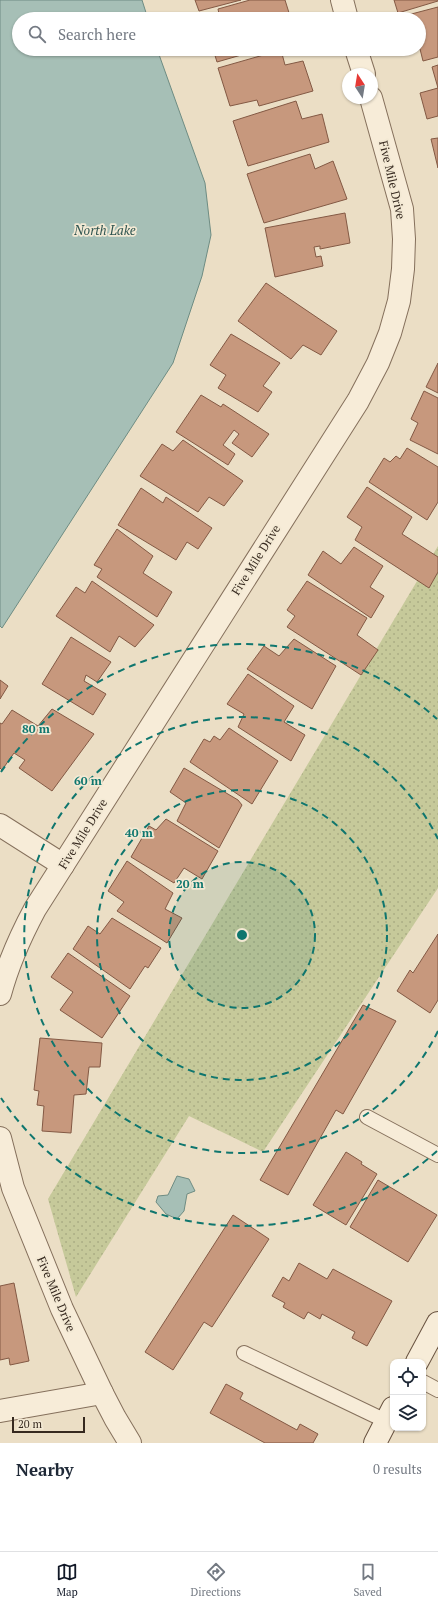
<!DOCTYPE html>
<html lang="en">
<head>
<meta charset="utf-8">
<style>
	:root { --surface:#fff; --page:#f6f6f7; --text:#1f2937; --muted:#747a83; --line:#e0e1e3; --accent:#111827 }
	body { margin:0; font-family:"PT Serif",serif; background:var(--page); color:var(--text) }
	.controls { position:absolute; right:12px; bottom:12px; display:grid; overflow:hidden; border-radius:8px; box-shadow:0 1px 3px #0004 }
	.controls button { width:36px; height:36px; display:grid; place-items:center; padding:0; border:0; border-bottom:1px solid var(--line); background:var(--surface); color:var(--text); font:20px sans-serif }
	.compass { position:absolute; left:342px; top:68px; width:36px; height:36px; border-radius:50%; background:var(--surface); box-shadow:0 1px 3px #0004; rotate:348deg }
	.scale { position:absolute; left:12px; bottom:10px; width:73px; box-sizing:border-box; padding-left:4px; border:2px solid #36291f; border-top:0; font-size:11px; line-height:14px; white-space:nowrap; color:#36291f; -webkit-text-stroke:3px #f3e9d4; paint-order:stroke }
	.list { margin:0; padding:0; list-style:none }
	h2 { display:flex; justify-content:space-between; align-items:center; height:52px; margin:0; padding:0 16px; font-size:17px }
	h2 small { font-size:13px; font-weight:400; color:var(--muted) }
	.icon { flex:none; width:22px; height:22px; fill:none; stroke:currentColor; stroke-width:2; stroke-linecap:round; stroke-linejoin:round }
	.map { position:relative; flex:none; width:438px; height:1443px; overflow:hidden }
	.search { position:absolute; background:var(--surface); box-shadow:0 1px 3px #0004; left:12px; right:12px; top:12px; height:44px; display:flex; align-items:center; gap:10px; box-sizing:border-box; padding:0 14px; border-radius:22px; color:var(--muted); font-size:15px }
	.sheet { height:108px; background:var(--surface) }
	nav { display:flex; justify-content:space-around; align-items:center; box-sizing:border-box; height:56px; border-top:1px solid var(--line); background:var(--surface); font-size:11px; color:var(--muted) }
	nav a { display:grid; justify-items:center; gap:2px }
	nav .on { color:var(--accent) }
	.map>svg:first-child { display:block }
	.park { fill:url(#park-dots) }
	.water { fill:#a6bfb6; stroke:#6e8c83 }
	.building { fill:#c7987d; stroke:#835944 }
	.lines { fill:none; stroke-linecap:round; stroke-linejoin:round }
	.lane-casing { stroke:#85705c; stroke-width:16 }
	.street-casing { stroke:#85705c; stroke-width:24 }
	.secondary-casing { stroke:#67513f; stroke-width:24 }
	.lane { stroke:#f7ecd8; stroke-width:14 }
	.street { stroke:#f7ecd8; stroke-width:22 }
	.secondary { stroke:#f7ecd8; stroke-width:22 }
	.ring { fill:none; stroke:#0f766e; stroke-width:2; stroke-dasharray:7 5 }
	.labels { text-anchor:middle; stroke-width:3.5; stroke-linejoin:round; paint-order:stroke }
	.street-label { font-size:12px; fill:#36291f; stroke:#f3e9d4 }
	.water-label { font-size:13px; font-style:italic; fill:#2f5551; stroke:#f3e9d4 }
	.centre { fill:#0f766e; stroke:#f3e9d4; stroke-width:2 }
	.ring-label { font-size:12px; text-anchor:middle; font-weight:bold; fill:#0f766e; stroke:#f3e9d4; stroke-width:3.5; stroke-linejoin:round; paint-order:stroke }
</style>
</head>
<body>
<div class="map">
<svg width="438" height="1443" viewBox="0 0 438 1443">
	<defs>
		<pattern id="park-dots" width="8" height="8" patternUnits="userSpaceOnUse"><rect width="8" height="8" fill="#c6c99a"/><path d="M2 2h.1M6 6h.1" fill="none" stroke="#abad84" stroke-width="1.8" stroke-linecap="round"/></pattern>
	</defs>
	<rect width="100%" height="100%" fill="#ebdec5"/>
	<path class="park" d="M438,546V888L263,1152L189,1116L76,1297L48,1199Z"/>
	<g class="water">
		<path d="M0,0H142L148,19H19V49H157L205,183L211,235L202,276L173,363L2,628L0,626Z"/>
		<path d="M177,1176L189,1179L195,1191L187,1194L184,1211L177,1219L166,1214L156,1202L158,1196L168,1195Z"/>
	</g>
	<g class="building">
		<path d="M195,0H241L199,11Z"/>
		<path d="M250,0H285L290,16L283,19H220L218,9Z"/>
		<path d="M394,0H438V1L398,13Z"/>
		<path d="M438,7V57L423,61L420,49L410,52L409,49H419V19H400V17Z"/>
		<path d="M213,49H262L217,62Z"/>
		<path d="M281,50L285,65L303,61L313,91L259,106L257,100L230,106L218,68Z"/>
		<path d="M438,65V116L427,119L420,93L438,88L432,67Z"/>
		<path d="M296,101L302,119L322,114L329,142L248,166L233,121Z"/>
		<path d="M438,138V168L431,139Z"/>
		<path d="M310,154L315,169L333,161L347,199L264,223L247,174Z"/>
		<path d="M345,213L350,243L320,249V246L314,247L316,257L321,256L323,266L275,277L265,228Z"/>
		<path d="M266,283L337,331L321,355L303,345L291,359L238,321Z"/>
		<path d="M231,334L280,363L263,386L272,392L258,412L218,388L226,375L210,365Z"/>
		<path d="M438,363V393L426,387Z"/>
		<path d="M424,391L438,398V454L410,440L418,423L411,419Z"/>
		<path d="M201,395L221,407L223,404L269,434L252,457L232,443L239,434L234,430L223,445L235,454L228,465L176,432Z"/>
		<path d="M183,440L243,481L224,506L209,497L198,512L140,476L162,444L173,451Z"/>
		<path d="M407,448L438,467V502L427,520L369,482L384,458L390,462L396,456L400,459Z"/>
		<path d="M367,487L412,517L402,534L438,557V572L429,588L355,540L362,527L347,517Z"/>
		<path d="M141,488L163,503L166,497L212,528L198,549L187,542L176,560L118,525Z"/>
		<path d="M117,529L153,556L143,573L172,592L157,617L97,577L102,569L94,565Z"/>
		<path d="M354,547L383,566L370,587L384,596L371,618L308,575L323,551L341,564Z"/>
		<path d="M92,581L154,625L135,647L119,636L110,652L56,616L76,587L85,593Z"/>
		<path d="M307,581L367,618L357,635L378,650L361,675L287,627L295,616L287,610Z"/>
		<path d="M71,637L111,662L97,682L86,675L84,681L106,694L93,715L42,684Z"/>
		<path d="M294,639L336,666L312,709L247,669L264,646L279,656Z"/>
		<path d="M248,674L294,706L284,722L305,735L291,761L238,727L244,714L227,704Z"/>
		<path d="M0,680L8,686L0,699Z"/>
		<path d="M52,709L94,734L52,791L19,768L25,760L14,753L2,770L0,768V723L2,724L12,710L38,726Z"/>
		<path d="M229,728L278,761L252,804L190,762L204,739L210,742L214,736L220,740Z"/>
		<path d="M184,768L238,800L242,805L219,848L177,821L186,803L170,792Z"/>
		<path d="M166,819L218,851L202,879L184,868L174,883L131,857L149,826L156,830Z"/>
		<path d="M127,861L173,893L165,909L182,918L167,943L117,911L124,902L108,891Z"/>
		<path d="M112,918L161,948L148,968L145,966L130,989L73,949L88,926L100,934Z"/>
		<path d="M438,934V1000L430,1013L397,991L410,970L413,973Z"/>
		<path d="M68,953L130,996L102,1038L60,1010L73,992L51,977Z"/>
		<path d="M363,1005L396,1021L343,1114L336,1110L288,1195L260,1180Z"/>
		<path d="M40,1038L102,1043L100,1067H89L86,1094L74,1095L71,1133L42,1131L44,1106L37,1105L39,1091L34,1090Z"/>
		<path d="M346,1152L362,1162L361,1164L377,1174L346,1225L313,1205Z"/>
		<path d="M378,1180L437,1215L408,1262L350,1227Z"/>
		<path d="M233,1215L269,1239L212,1327L204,1322L173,1370L145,1352Z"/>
		<path d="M299,1263L327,1279L333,1269L392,1301L367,1346L352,1338L355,1332L322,1314L320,1319L308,1312L304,1319L283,1307L285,1303L272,1296L283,1277L289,1281Z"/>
		<path d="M14,1283L29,1361L10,1365L9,1358L0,1360V1286Z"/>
		<path d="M226,1384L243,1393L240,1399L297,1430L300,1424L318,1434L313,1443H265L210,1413Z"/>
	</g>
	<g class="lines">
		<g class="lane-casing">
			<g id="lane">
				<path d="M367,1117L438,1155"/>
				<path d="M244,1353L386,1421"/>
				<path d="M423,1382L438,1390"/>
			</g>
		</g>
		<g class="street-casing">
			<g id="street">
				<path d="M342,0L347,19"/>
				<path d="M356,49L364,74"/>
				<path d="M0,825L63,865"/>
				<path d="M0,994C8,964 20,937 35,909L358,401L378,363L390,333L399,301L403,269L404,239L402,209L371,98"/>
				<path d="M0,1138L13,1188L62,1309L102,1393L115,1418L130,1443"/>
				<path d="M0,1411L102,1393"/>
			</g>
		</g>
		<g class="secondary-casing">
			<g id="secondary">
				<path d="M417,1362L438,1323"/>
				<path d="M375,1443L393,1408"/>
			</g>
		</g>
		<use href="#lane" class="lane"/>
		<use href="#street" class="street"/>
		<use href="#secondary" class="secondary"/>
	</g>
	<circle cx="242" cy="935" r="73" fill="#0f766e" fill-opacity=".12"/>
	<g class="ring">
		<circle cx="242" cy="935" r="73"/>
		<circle cx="242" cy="935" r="145"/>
		<path d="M438 1031A218 218 0 1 1 438 839"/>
		<path d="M437 1151A291 291 0 0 1 1 1098M1 772A291 291 0 0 1 437 719"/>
	</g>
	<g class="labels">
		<g class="street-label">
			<text transform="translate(392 180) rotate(77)" y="4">Five Mile Drive</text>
			<text transform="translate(256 560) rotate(-58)" y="4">Five Mile Drive</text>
			<text transform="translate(83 834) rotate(-58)" y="4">Five Mile Drive</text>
			<text transform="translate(56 1294) rotate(67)" y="4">Five Mile Drive</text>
		</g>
		<g class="water-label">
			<text x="105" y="235">North Lake</text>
		</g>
	</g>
	<circle cx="242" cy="935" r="6" class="centre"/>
	<g class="ring-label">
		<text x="36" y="733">80 m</text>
		<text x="88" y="785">60 m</text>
		<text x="139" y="837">40 m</text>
		<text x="190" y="888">20 m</text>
	</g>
</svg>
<div class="controls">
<button><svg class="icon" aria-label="locate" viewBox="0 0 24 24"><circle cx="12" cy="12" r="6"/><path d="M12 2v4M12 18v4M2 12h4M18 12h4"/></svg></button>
<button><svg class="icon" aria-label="layers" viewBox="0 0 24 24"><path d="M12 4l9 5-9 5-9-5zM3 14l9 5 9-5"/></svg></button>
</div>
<svg class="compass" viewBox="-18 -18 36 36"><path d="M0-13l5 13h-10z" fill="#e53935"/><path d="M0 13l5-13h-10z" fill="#747a83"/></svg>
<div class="scale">20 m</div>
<div class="search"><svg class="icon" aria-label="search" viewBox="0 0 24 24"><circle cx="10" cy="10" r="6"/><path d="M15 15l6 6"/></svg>Search here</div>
</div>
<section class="sheet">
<h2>Nearby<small>0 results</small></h2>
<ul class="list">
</ul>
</section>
<nav>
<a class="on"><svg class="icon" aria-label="map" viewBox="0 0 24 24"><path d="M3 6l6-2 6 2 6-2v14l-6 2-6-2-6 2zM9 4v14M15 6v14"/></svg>Map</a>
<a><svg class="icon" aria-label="directions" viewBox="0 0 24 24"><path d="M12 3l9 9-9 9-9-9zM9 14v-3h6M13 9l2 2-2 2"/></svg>Directions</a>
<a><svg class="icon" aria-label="saved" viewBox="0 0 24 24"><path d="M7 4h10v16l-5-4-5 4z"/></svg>Saved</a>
</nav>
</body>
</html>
